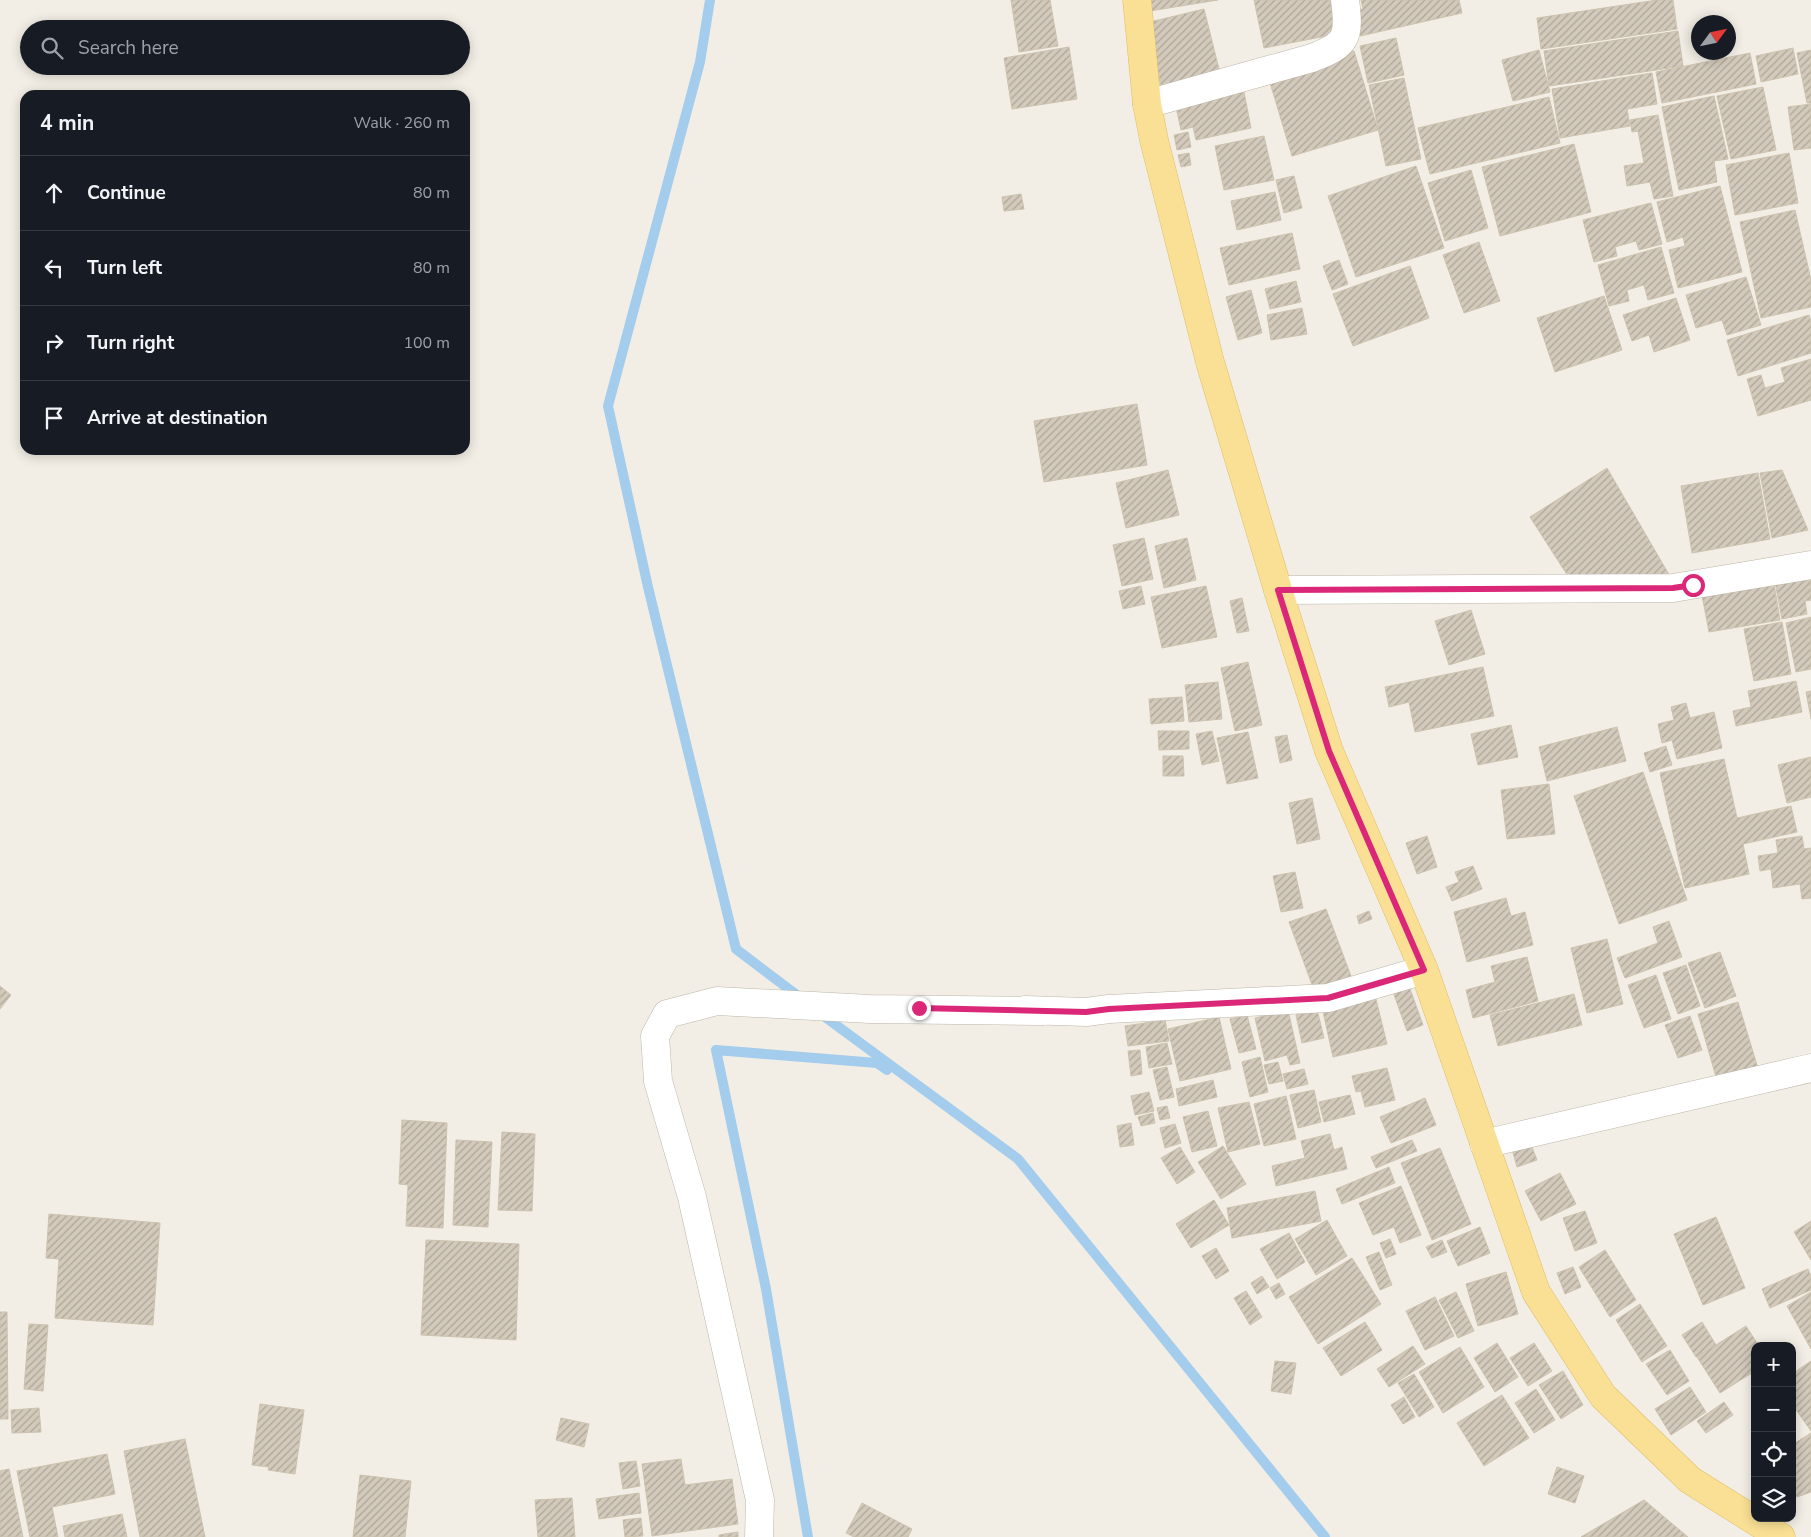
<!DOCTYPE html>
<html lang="en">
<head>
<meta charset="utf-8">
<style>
	:root { --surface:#171b24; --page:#20242c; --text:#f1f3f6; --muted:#9ea1a6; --line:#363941 }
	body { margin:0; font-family:"Nunito Sans",sans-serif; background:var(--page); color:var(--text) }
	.controls { position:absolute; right:15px; bottom:15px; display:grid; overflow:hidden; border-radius:10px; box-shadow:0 2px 12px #0003 }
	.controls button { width:45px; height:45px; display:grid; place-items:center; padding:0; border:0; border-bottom:1px solid var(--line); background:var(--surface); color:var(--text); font:25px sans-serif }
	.compass { position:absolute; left:1691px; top:15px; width:45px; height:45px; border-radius:50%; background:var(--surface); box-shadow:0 2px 12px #0003; rotate:57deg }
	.stop { position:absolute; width:15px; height:15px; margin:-11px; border:4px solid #db2777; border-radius:50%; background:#fff }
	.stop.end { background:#db2777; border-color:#fff; box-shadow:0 1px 5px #0008 }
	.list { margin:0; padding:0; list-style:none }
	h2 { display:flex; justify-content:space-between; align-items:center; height:65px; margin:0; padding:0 20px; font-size:21px }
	h2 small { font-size:16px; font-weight:400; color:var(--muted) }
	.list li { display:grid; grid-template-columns:32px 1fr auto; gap:15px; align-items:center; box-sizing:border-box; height:75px; padding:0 20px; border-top:1px solid var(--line) }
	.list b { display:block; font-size:19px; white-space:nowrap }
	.list em { font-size:16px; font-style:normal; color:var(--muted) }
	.icon { flex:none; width:28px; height:28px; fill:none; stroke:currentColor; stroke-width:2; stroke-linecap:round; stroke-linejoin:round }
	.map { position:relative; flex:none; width:1811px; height:1537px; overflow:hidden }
	.search { position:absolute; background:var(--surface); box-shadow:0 2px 12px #0003; left:20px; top:20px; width:450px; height:55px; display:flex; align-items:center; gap:12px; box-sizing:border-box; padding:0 18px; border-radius:28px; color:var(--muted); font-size:19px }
	.panel { position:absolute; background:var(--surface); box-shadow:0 2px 12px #0003; left:20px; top:90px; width:450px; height:365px; border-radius:15px }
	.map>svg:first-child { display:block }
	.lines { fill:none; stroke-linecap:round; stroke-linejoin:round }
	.stream { stroke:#a3cced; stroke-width:10 }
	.building { fill:url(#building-hatch); stroke:#cdc2ae }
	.minor-casing { stroke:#bdb6a8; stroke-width:29 }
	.major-casing { stroke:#dfbe66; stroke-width:29 }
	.minor { stroke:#fff; stroke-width:28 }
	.major { stroke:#fae095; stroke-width:28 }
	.route { stroke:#db2777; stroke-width:6 }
</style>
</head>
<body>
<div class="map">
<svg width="1811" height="1537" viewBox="0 0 1811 1537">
	<defs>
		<pattern id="building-hatch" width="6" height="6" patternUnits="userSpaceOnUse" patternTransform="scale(1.25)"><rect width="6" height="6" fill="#d3cabb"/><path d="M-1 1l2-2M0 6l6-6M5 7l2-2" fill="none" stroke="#ada599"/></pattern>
	</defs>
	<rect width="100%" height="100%" fill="#f2eee5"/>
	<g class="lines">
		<g class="stream">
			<path d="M710,0L700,62L608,406L648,587L736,949L802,999"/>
			<path d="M821,1014L1018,1159L1325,1537"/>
			<path d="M808,1537L766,1289L716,1050L877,1063L887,1070"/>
		</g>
	</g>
	<g class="building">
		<path d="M1011,0H1050L1058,46L1019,52Z"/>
		<path d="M1149,0H1218L1150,11Z"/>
		<path d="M1254,0H1330L1337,34L1264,48Z"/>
		<path d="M1361,0H1459L1462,13L1360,36L1354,11L1363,9Z"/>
		<path d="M1657,0H1673L1677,29L1541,49L1537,18Z"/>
		<path d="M1204,9L1220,73L1161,86L1146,23Z"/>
		<path d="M1678,31L1683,66L1549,86L1544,51Z"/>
		<path d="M1396,38L1404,75L1368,83L1360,46Z"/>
		<path d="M1069,47L1077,99L1012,109L1004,58Z"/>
		<path d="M1793,48L1798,74L1761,82L1756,56Z"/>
		<path d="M1539,50L1550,92L1513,101L1502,60Z"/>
		<path d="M1811,50V103H1807L1797,53Z"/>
		<path d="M1354,51L1378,130L1292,156L1268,76Z"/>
		<path d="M1750,53L1756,84L1662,103L1656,72Z"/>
		<path d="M1652,73L1657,104L1627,109L1630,126L1560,138L1552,89Z"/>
		<path d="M1404,78L1421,159L1386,166L1369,85Z"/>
		<path d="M1763,87L1776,150L1731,159L1717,96Z"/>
		<path d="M1244,92L1251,128L1196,140L1193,127L1181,130L1176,107Z"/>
		<path d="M1714,96L1728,159L1714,161L1717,182L1679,190L1662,107Z"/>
		<path d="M1549,97L1560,143L1430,174L1418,128Z"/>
		<path d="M1811,104V148L1794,150L1788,107Z"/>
		<path d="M1658,115L1673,196L1654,199L1650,182L1627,186L1624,166L1644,163L1638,131L1632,132L1630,120Z"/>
		<path d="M1188,132L1191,147L1177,150L1174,135Z"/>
		<path d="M1264,136L1274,180L1224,190L1215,146Z"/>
		<path d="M1574,144L1591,212L1500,236L1482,167Z"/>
		<path d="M1189,153L1191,165L1181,167L1178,155Z"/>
		<path d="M1789,153L1798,203L1735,215L1726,165Z"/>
		<path d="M1416,166L1444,248L1356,277L1328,196Z"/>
		<path d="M1471,170L1488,228L1445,241L1428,183Z"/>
		<path d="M1294,176L1302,208L1284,213L1276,180Z"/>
		<path d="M1720,186L1742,272L1678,288L1669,250L1685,246L1683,237L1667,242L1657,202Z"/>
		<path d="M1275,192L1281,220L1237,230L1231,201Z"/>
		<path d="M1021,194L1024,209L1004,211L1002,197Z"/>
		<path d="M1651,203L1662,244L1639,250L1636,241L1615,247L1617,256L1594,262L1583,220Z"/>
		<path d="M1795,210L1811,280V307L1761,318L1740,222Z"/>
		<path d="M1292,233L1300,269L1229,285L1220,248Z"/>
		<path d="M1479,242L1500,301L1464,313L1443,255Z"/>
		<path d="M1661,247L1674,293L1648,300L1644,285L1627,290L1629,301L1609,306L1598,265Z"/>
		<path d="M1339,260L1348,284L1332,290L1323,266Z"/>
		<path d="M1410,266L1429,318L1353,346L1333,294Z"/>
		<path d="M1746,277L1761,325L1727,335L1722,320L1696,328L1686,295Z"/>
		<path d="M1296,281L1301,302L1270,309L1265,289Z"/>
		<path d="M1251,290L1262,333L1238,340L1226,297Z"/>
		<path d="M1604,296L1622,350L1555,372L1537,318Z"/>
		<path d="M1676,298L1690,340L1654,352L1649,335L1632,341L1623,315Z"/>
		<path d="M1302,308L1307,334L1271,340L1267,315Z"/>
		<path d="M1809,315L1811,321V353L1738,376L1727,340Z"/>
		<path d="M1811,359V400L1758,416L1747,379L1761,375L1765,388L1785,382L1781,368Z"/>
		<path d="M1137,404L1147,465L1044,482L1034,421Z"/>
		<path d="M1607,468L1671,578L1573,584L1530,517Z"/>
		<path d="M1168,470L1179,515L1126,528L1116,483Z"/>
		<path d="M1782,470L1808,530L1772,538L1760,473Z"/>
		<path d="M1758,473L1770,539L1692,553L1681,486Z"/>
		<path d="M1144,538L1153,579L1122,586L1113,545Z"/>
		<path d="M1187,538L1196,580L1164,588L1155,546Z"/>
		<path d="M1811,575V600L1805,601L1807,614L1782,619L1775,582Z"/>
		<path d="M1773,578L1780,620L1709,632L1701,590Z"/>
		<path d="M1141,586L1145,604L1123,609L1119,591Z"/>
		<path d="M1206,586L1217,637L1162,648L1151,597Z"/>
		<path d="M1242,598L1249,631L1237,633L1230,601Z"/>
		<path d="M1471,610L1485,654L1449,665L1435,621Z"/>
		<path d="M1811,617V669L1796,672L1786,623Z"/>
		<path d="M1782,622L1791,674L1754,681L1744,629Z"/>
		<path d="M1248,662L1262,725L1235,731L1221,668Z"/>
		<path d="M1483,667L1494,716L1415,732L1409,702L1389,707L1385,687Z"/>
		<path d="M1796,681L1802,712L1736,726L1733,711L1751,707L1748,691Z"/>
		<path d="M1218,682L1222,719L1189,722L1185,685Z"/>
		<path d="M1811,691V719L1806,692Z"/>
		<path d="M1182,697L1184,721L1151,724L1149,699Z"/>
		<path d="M1686,703L1690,718L1714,712L1722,748L1677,759L1672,740L1662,743L1658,724L1674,720L1671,707Z"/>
		<path d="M1511,725L1518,757L1478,765L1471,734Z"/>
		<path d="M1617,727L1626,761L1547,781L1539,747Z"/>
		<path d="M1158,731H1189V749L1159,750Z"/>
		<path d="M1212,731L1219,761L1202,765L1196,734Z"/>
		<path d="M1248,732L1258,778L1227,784L1217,738Z"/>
		<path d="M1287,735L1292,760L1280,763L1275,737Z"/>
		<path d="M1666,746L1672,765L1650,772L1644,753Z"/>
		<path d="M1163,756H1183L1184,776H1163Z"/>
		<path d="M1811,757V797L1787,803L1778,765Z"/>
		<path d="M1724,759L1737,818L1791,806L1797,832L1743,844L1749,874L1685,888L1660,773Z"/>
		<path d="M1643,772L1687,900L1619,924L1574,796Z"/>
		<path d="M1549,784L1555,834L1507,839L1501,790Z"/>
		<path d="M1312,798L1320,839L1297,844L1289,803Z"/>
		<path d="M1427,836L1437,867L1417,874L1406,843Z"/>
		<path d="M1802,836L1804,849L1811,848V898L1802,899L1800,884L1773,888L1771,869L1760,871L1758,856L1778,853L1776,840Z"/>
		<path d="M1473,866L1482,889L1452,901L1446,887L1459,882L1455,872Z"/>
		<path d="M1295,872L1303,908L1281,912L1273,876Z"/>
		<path d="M1506,898L1511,916L1525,912L1533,945L1467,962L1454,912Z"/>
		<path d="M1326,909L1351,976L1314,990L1289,922Z"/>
		<path d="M1369,911L1372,919L1359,924L1357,916Z"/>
		<path d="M1669,921L1682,957L1625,978L1617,958L1658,943L1653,927Z"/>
		<path d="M1607,939L1623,1004L1587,1013L1571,948Z"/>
		<path d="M1720,952L1736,996L1705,1008L1688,963Z"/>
		<path d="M1527,957L1538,1001L1473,1018L1466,990L1495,982L1491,966Z"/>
		<path d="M1686,965L1700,1006L1678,1014L1663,973Z"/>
		<path d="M1656,975L1671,1019L1644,1028L1628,985Z"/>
		<path d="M1408,983L1423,1025L1407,1031L1392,989Z"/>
		<path d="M0,986L11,995L0,1009Z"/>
		<path d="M1574,994L1582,1025L1498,1046L1490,1015Z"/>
		<path d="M1375,995L1387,1044L1333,1057L1322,1007Z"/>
		<path d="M1738,1002L1759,1072L1718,1084L1698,1014Z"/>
		<path d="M1317,1009L1324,1038L1302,1043L1296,1015Z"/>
		<path d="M1288,1010L1300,1063L1290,1065L1287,1055L1265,1061L1255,1018Z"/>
		<path d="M1247,1015L1256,1049L1239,1053L1230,1019Z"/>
		<path d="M1690,1016L1702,1050L1678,1058L1665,1025Z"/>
		<path d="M1219,1017L1231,1069L1180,1081L1168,1029Z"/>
		<path d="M1165,1020L1169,1041L1128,1046L1125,1026Z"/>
		<path d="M1167,1043L1172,1064L1149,1068L1146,1047Z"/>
		<path d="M1140,1050L1142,1074L1131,1076L1128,1051Z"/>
		<path d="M1260,1057L1268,1092L1250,1097L1242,1062Z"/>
		<path d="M1278,1062L1283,1081L1269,1084L1264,1065Z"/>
		<path d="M1167,1067L1174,1097L1160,1100L1153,1070Z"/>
		<path d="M1387,1068L1395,1100L1365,1107L1361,1091L1356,1092L1352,1076Z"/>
		<path d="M1304,1069L1308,1084L1287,1089L1283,1074Z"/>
		<path d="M1213,1080L1217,1097L1179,1106L1176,1089Z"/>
		<path d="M1314,1090L1321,1122L1298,1128L1290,1095Z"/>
		<path d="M1149,1092L1154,1111L1135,1115L1131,1096Z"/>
		<path d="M1350,1095L1355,1114L1324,1122L1319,1102Z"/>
		<path d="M1286,1096L1296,1139L1264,1146L1254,1104Z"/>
		<path d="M1425,1098L1436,1125L1391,1143L1380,1117Z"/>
		<path d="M1249,1102L1260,1144L1228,1152L1218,1108Z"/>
		<path d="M1167,1106L1170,1118L1160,1120L1157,1108Z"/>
		<path d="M1208,1111L1217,1146L1192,1152L1183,1117Z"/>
		<path d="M1153,1113L1155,1123L1141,1126L1138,1117Z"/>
		<path d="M402,1120L447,1123L443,1228L406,1226L408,1185L399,1184Z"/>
		<path d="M1131,1123L1134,1145L1120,1147L1117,1126Z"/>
		<path d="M1175,1124L1181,1143L1165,1148L1160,1128Z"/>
		<path d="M502,1132L535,1134L532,1211L498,1210Z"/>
		<path d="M1330,1134L1334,1150L1342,1147L1347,1169L1276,1186L1272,1166L1305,1158L1301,1141Z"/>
		<path d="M456,1140L492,1142L488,1227L453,1225Z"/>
		<path d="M1412,1140L1417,1151L1376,1168L1371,1157Z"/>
		<path d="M1530,1142L1537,1160L1517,1167L1512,1149Z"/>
		<path d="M1223,1146L1246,1184L1221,1199L1198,1162Z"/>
		<path d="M1180,1147L1195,1172L1177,1184L1161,1158Z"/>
		<path d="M1440,1148L1471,1224L1432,1240L1401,1163Z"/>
		<path d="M1389,1167L1395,1183L1342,1204L1336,1189Z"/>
		<path d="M1560,1173L1576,1204L1541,1221L1525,1191Z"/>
		<path d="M1401,1186L1421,1235L1400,1243L1394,1227L1373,1235L1359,1203Z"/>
		<path d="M1315,1191L1321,1221L1232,1238L1227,1208Z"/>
		<path d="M1214,1200L1229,1225L1191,1248L1176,1224Z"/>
		<path d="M1585,1211L1597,1243L1575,1251L1563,1218Z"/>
		<path d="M49,1214L160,1223L153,1325L55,1318L59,1259L46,1258Z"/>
		<path d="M1716,1217L1745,1288L1703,1305L1674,1234Z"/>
		<path d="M1327,1220L1347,1256L1316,1275L1295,1239Z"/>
		<path d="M1811,1221V1260L1794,1232Z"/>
		<path d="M1480,1227L1490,1253L1458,1266L1447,1241Z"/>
		<path d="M1289,1233L1305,1262L1277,1279L1260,1249Z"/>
		<path d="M1390,1239L1396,1254L1386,1258L1380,1243Z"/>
		<path d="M426,1240L519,1244L516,1340L421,1335Z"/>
		<path d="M1442,1240L1447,1252L1432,1258L1426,1247Z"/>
		<path d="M1216,1248L1229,1271L1216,1279L1202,1256Z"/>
		<path d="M1605,1250L1636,1300L1610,1317L1579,1267Z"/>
		<path d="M1379,1252L1392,1285L1380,1290L1366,1257Z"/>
		<path d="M1352,1258L1381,1304L1318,1344L1289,1297Z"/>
		<path d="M1573,1267L1581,1287L1565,1294L1557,1273Z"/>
		<path d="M1808,1269L1811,1276V1290L1770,1308L1762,1289Z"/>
		<path d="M1506,1272L1518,1314L1478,1326L1466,1284Z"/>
		<path d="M1262,1276L1269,1287L1257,1294L1251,1283Z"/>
		<path d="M1279,1283L1285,1294L1276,1299L1270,1288Z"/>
		<path d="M1246,1291L1262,1317L1250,1325L1234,1298Z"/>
		<path d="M1456,1292L1474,1331L1458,1338L1439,1300Z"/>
		<path d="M1811,1292V1349L1787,1306Z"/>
		<path d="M1435,1297L1454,1336L1425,1350L1406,1311Z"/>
		<path d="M1640,1304L1667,1346L1642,1362L1616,1320Z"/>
		<path d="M0,1312H7L8,1419H0Z"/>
		<path d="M1365,1322L1382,1350L1341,1376L1323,1348Z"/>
		<path d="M1702,1322L1716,1345L1696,1357L1682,1335Z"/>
		<path d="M29,1324L48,1325L43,1391L24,1389Z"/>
		<path d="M1746,1326L1759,1346H1755V1371L1720,1393L1697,1357Z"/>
		<path d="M1497,1343L1518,1377L1495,1392L1474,1358Z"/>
		<path d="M1534,1343L1552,1371L1528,1386L1510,1358Z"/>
		<path d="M1413,1346L1425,1364L1389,1387L1377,1369Z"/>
		<path d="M1460,1347L1484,1387L1443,1413L1419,1372Z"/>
		<path d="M1670,1350L1689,1381L1667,1395L1646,1364Z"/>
		<path d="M1275,1361L1296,1363L1291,1394L1271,1391Z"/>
		<path d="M1811,1361V1431L1792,1404V1374Z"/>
		<path d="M1563,1371L1583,1405L1561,1419L1539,1385Z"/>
		<path d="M1414,1374L1434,1407L1419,1417L1398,1383Z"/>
		<path d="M1690,1387L1706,1412L1671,1435L1655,1409Z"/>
		<path d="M1536,1389L1555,1420L1534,1433L1515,1403Z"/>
		<path d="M1502,1395L1529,1438L1484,1466L1457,1423Z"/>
		<path d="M1404,1397L1415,1417L1403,1424L1391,1405Z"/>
		<path d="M1724,1402L1733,1415L1706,1433L1697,1421Z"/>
		<path d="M260,1404L304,1410L295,1474L268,1470L269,1467L252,1465Z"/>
		<path d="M39,1408L41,1432L12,1433L11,1410Z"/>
		<path d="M561,1418L589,1424L584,1447L556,1440Z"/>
		<path d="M1811,1433V1492L1797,1497L1792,1492V1445Z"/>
		<path d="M185,1439L205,1537H140L124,1451Z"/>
		<path d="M107,1454L115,1494L52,1507L58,1537H30L17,1471Z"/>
		<path d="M681,1459L685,1485L732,1479L738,1524L652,1536L642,1464Z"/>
		<path d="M636,1461L640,1486L623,1489L619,1463Z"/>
		<path d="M1557,1467L1584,1476L1575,1503L1548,1494Z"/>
		<path d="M9,1469L23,1537H0V1471Z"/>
		<path d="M360,1475L411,1481L405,1537H353Z"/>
		<path d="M639,1493L641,1513L599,1519L596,1499Z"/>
		<path d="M572,1498L575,1537H538L535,1500Z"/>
		<path d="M1644,1500L1688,1537H1581Z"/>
		<path d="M862,1503L912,1529L908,1537H854L846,1533Z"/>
		<path d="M122,1514L127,1537H65L63,1526Z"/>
		<path d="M641,1518L643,1536L625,1537L623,1520Z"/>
		<path d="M738,1532V1537H719V1535Z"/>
	</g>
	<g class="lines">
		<g class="minor-casing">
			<g id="minor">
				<path d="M1147,104L1312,58C1347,45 1350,37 1345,0"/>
				<path d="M1278,590L1673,588L1811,565"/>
				<path d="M1025,1010L1086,1012L1109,1009L1328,998L1424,970"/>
				<path d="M1484,1144L1811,1068"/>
				<path d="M759,1537L760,1500L692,1197L658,1081L655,1036L667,1014L717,1001L870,1009L1043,1011"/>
			</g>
		</g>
		<g class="major-casing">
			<path id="major" d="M1137,0L1147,104L1154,140L1210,362L1278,590L1329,751L1424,970L1536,1292L1603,1396L1690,1480L1781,1537"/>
		</g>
		<use href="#minor" class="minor"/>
		<use href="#major" class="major"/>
	</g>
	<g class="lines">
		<path class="route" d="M919,1008L1086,1012L1109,1009L1328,998L1424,970L1329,751L1278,590L1673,588L1693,585"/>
	</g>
</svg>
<div class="controls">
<button>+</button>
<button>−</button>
<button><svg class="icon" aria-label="locate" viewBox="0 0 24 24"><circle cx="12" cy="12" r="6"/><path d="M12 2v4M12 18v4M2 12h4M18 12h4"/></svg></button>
<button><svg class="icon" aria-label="layers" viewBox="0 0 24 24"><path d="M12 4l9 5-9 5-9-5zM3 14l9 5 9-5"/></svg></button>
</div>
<svg class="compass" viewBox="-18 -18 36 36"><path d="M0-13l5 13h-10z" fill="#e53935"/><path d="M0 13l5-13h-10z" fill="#9ea1a6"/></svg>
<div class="stop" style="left:1693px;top:585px"></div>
<div class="stop end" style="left:919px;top:1008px"></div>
<div class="search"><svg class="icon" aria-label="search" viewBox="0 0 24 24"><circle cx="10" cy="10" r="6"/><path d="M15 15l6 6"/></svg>Search here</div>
<section class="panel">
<h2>4 min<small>Walk · 260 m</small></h2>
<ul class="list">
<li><svg class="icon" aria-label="ahead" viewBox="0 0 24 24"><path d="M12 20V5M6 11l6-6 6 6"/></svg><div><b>Continue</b></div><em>80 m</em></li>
<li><svg class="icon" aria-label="left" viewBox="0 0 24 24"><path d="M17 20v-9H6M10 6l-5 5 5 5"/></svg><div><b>Turn left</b></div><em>80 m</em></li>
<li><svg class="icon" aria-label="right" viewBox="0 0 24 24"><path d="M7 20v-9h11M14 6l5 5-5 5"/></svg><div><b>Turn right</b></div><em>100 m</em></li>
<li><svg class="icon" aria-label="arrive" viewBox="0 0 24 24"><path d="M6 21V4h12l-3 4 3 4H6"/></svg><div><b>Arrive at destination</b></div></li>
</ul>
</section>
</div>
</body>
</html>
